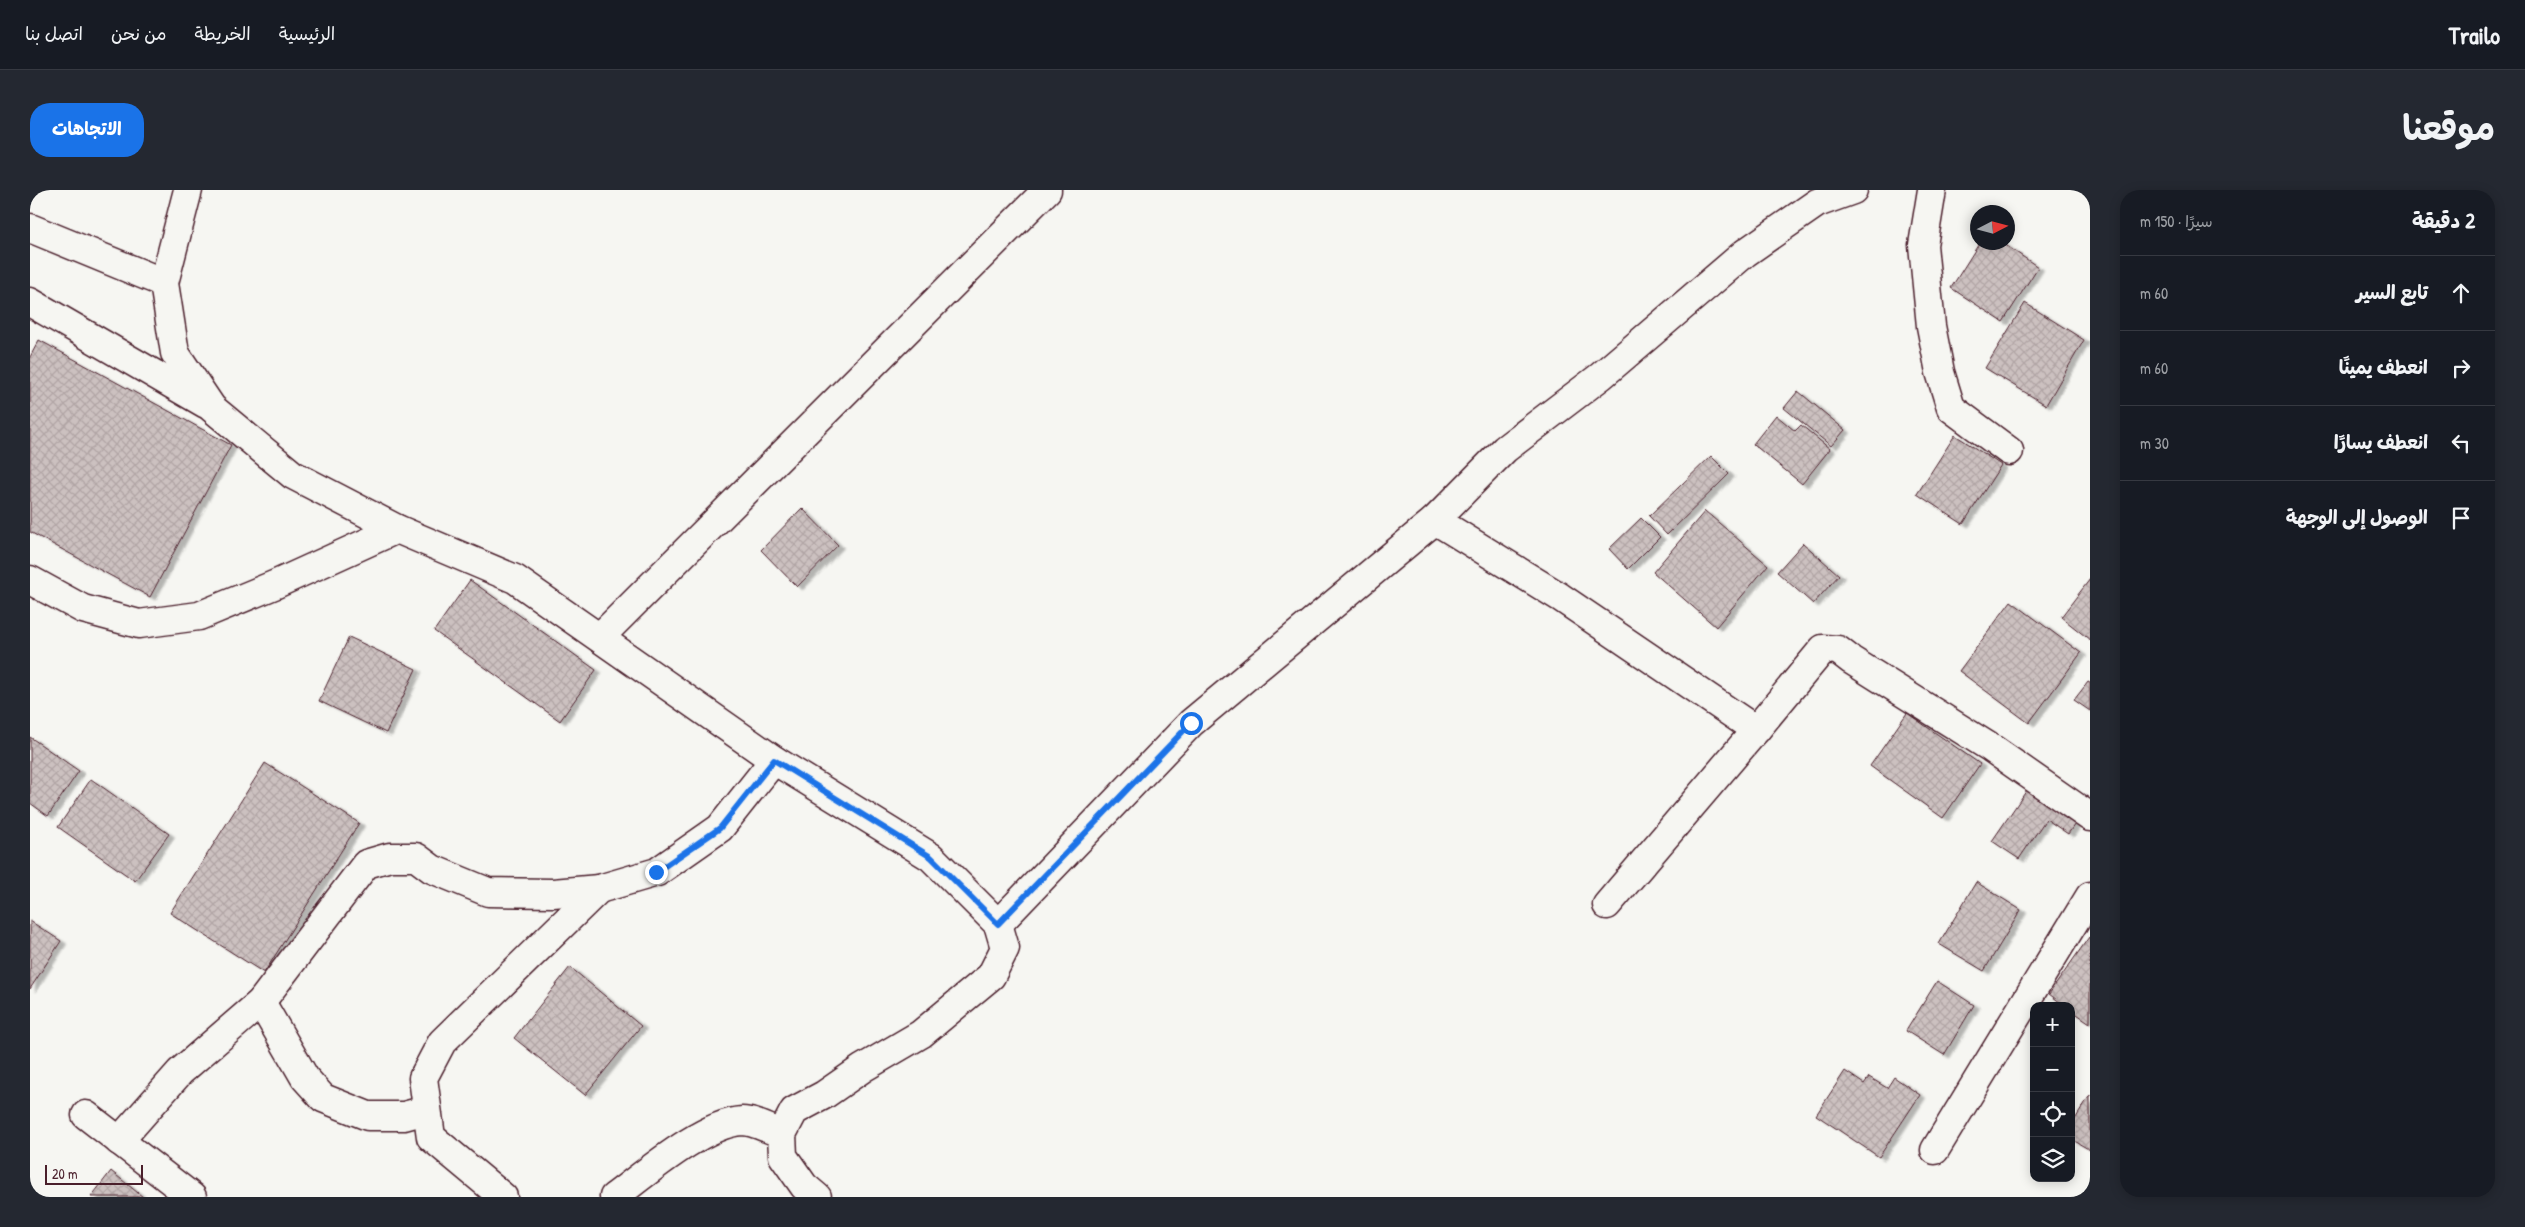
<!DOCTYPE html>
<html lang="ar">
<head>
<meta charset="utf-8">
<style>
	:root { --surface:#171b24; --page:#242831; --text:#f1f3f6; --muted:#9ea1a6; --line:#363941; --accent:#1a73e8 }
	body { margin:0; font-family:"Patrick Hand","Playpen Sans Arabic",sans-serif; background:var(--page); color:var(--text); direction:rtl }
	.controls { position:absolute; right:15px; bottom:15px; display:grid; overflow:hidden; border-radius:10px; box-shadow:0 2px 12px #0003 }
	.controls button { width:45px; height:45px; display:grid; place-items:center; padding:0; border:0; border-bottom:1px solid var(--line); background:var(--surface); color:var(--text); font:25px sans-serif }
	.compass { position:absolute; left:1940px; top:15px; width:45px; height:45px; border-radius:50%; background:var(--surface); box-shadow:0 2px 12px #0003; rotate:84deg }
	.scale { position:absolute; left:15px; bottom:12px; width:98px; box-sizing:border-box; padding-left:5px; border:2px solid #4a1f2b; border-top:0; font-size:14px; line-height:18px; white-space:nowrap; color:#4a1f2b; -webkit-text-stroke:4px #f6f6f2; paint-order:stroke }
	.stop { position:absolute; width:15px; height:15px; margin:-11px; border:4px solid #1a73e8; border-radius:50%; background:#fff }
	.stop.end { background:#1a73e8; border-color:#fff; box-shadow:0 1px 5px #0008 }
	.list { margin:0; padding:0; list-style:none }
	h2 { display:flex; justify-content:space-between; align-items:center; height:65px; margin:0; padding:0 20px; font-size:21px }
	h2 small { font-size:16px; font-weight:400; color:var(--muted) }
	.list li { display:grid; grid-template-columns:32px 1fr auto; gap:15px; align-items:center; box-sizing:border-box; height:75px; padding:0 20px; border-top:1px solid var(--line) }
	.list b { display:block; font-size:19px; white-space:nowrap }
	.list em { font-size:16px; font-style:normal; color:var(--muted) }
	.icon { flex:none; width:28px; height:28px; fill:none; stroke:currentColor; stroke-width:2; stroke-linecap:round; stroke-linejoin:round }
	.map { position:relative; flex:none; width:2060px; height:1007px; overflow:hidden; direction:ltr; border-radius:20px }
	header { display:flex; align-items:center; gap:30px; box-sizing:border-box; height:70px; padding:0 25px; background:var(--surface); border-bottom:1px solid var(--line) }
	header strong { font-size:24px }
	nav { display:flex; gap:28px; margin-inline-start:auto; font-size:18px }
	.intro { display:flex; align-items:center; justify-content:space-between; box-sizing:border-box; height:120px; padding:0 30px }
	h1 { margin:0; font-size:35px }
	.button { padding:12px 22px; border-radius:20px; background:var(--accent); color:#fff; font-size:18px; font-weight:700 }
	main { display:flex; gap:30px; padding:0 30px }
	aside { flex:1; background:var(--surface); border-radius:20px; box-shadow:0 2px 12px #0003 }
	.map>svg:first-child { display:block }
	.building { fill:url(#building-cross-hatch); stroke:#4a1f2b; filter:url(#shadow) }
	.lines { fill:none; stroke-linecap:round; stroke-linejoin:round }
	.minor-casing { stroke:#4a1f2b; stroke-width:31 }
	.minor { stroke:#f6f6f2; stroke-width:28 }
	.route { stroke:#1a73e8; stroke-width:6 }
</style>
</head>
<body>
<header>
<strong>Trailo</strong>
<nav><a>الرئيسية</a><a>الخريطة</a><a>من نحن</a><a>اتصل بنا</a></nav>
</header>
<div class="intro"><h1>موقعنا</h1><a class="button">الاتجاهات</a></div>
<main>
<aside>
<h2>2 دقيقة<small>سيرًا · 150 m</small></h2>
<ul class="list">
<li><svg class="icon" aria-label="ahead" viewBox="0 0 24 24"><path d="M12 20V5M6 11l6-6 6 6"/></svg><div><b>تابع السير</b></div><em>60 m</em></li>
<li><svg class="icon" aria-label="right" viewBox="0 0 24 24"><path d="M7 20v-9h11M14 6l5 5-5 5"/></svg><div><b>انعطف يمينًا</b></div><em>60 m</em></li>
<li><svg class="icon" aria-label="left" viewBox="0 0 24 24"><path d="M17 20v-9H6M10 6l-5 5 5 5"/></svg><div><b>انعطف يسارًا</b></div><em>30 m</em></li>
<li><svg class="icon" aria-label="arrive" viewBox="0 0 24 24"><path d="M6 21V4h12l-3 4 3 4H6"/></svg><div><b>الوصول إلى الوجهة</b></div></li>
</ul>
</aside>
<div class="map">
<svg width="2060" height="1007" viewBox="0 0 2060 1007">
	<defs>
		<pattern id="building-cross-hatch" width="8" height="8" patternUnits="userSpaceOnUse" patternTransform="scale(1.25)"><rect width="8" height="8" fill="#ccc1c0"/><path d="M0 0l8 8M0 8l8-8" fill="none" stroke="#b1a5a5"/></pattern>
		<filter id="shadow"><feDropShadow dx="5.5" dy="3" stdDeviation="1" flood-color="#0004"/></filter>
	</defs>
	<rect width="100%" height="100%" fill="#f6f6f2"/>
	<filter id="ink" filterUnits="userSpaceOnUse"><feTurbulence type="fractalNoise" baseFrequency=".02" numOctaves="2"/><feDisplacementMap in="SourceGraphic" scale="10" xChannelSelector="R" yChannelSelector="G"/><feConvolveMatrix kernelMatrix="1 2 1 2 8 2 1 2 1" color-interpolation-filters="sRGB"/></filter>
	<g filter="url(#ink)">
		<g class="building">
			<path d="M1950,52H1971L2008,77L1973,132L1921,98Z"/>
			<path d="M1995,113L2054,150L2016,215L1955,178Z"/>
			<path d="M9,150L201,255L120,407L0,342V167Z"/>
			<path d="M1768,201L1815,240L1801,256L1754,218Z"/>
			<path d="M1746,225L1765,241L1771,235L1800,259L1772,294L1723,254Z"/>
			<path d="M1925,245L1971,275L1933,334L1887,304Z"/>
			<path d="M1681,266L1699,284L1637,345L1619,326Z"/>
			<path d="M772,318L808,355L767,397L731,360Z"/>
			<path d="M1675,321L1738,375L1686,437L1623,382Z"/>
			<path d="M1611,328L1630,347L1598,379L1579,359Z"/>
			<path d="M1773,353L1809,385L1783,414L1747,382Z"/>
			<path d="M2060,389V450L2031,427Z"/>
			<path d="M440,390L566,480L530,531L404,441Z"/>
			<path d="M1981,411L2051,463L1999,533L1929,481Z"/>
			<path d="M319,447L386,479L356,543L289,511Z"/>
			<path d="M2058,492L2060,493V521L2044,510Z"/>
			<path d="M1877,523L1950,574L1913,628L1840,576Z"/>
			<path d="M0,547L49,581L18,626L0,613Z"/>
			<path d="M235,573L329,633L234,783L140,723Z"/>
			<path d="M61,589L139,644L105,691L28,637Z"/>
			<path d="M2001,594L2049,628L2038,644L2016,629L1989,669L1962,651Z"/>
			<path d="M1946,692L1991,720L1954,781L1909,754Z"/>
			<path d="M0,731L31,751L0,799Z"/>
			<path d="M2059,747L2060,748V833L2041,820V816H2035L2019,804Z"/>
			<path d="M540,777L611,836L555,905L484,848Z"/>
			<path d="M1907,791L1944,815L1914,865L1876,841Z"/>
			<path d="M1815,881L1834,894L1839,887L1857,898L1864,887L1890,905L1849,967L1786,925Z"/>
			<path d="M2060,905V960L2041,949V936Z"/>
			<path d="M81,981L113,1007H61Z"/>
		</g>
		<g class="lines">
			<g class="minor-casing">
				<g id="minor">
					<path d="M158,0L134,93L145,163L182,218L263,285L367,339L485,389L744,570L901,667L968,734L975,758L961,786L891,844L833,878L794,905L764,921L752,944L753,966L774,996L787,1007"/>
					<path d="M1902,0L1893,55L1901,136L1910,182L1921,218L1979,261"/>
					<path d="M0,38L134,93"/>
					<path d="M0,112L176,214"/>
					<path d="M1405,330L1530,407L1726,540L1793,459L1808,460L1821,470L1961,558L2060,627"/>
					<path d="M0,390L53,419L109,434L169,426L244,395L367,339"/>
					<path d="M570,447L1017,0"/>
					<path d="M1577,715L1726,540"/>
					<path d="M968,734L1161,533L1405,330L1475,259L1571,186L1715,63L1787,13L1823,0"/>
					<path d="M231,812L275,888L293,908L338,926H374L396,920"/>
					<path d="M56,925L162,1007"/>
					<path d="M89,951L150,882L231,812L336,674L360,667H386L402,679L458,702L523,703L569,699L627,682L690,638L744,570"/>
					<path d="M1905,960L2060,706"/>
					<path d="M473,1007L401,947L393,888L412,852L569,699"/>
					<path d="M584,1007C615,984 674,933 712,931C724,931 741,940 752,944"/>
				</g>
			</g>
			<use href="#minor" class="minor"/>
		</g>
	</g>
	<g class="lines" filter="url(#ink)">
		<path class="route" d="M626,682L690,638L744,570L901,667L968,734L1161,533"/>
	</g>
</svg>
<div class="controls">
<button>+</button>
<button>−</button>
<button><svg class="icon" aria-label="locate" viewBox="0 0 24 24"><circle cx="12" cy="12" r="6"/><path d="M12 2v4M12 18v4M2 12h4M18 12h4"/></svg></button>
<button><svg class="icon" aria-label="layers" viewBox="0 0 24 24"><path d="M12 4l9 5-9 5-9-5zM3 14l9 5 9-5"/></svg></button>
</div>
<svg class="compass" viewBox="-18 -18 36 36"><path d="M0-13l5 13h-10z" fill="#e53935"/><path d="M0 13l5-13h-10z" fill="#9ea1a6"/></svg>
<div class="scale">20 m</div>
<div class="stop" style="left:1161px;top:533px"></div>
<div class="stop end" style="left:626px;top:682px"></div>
</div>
</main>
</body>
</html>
